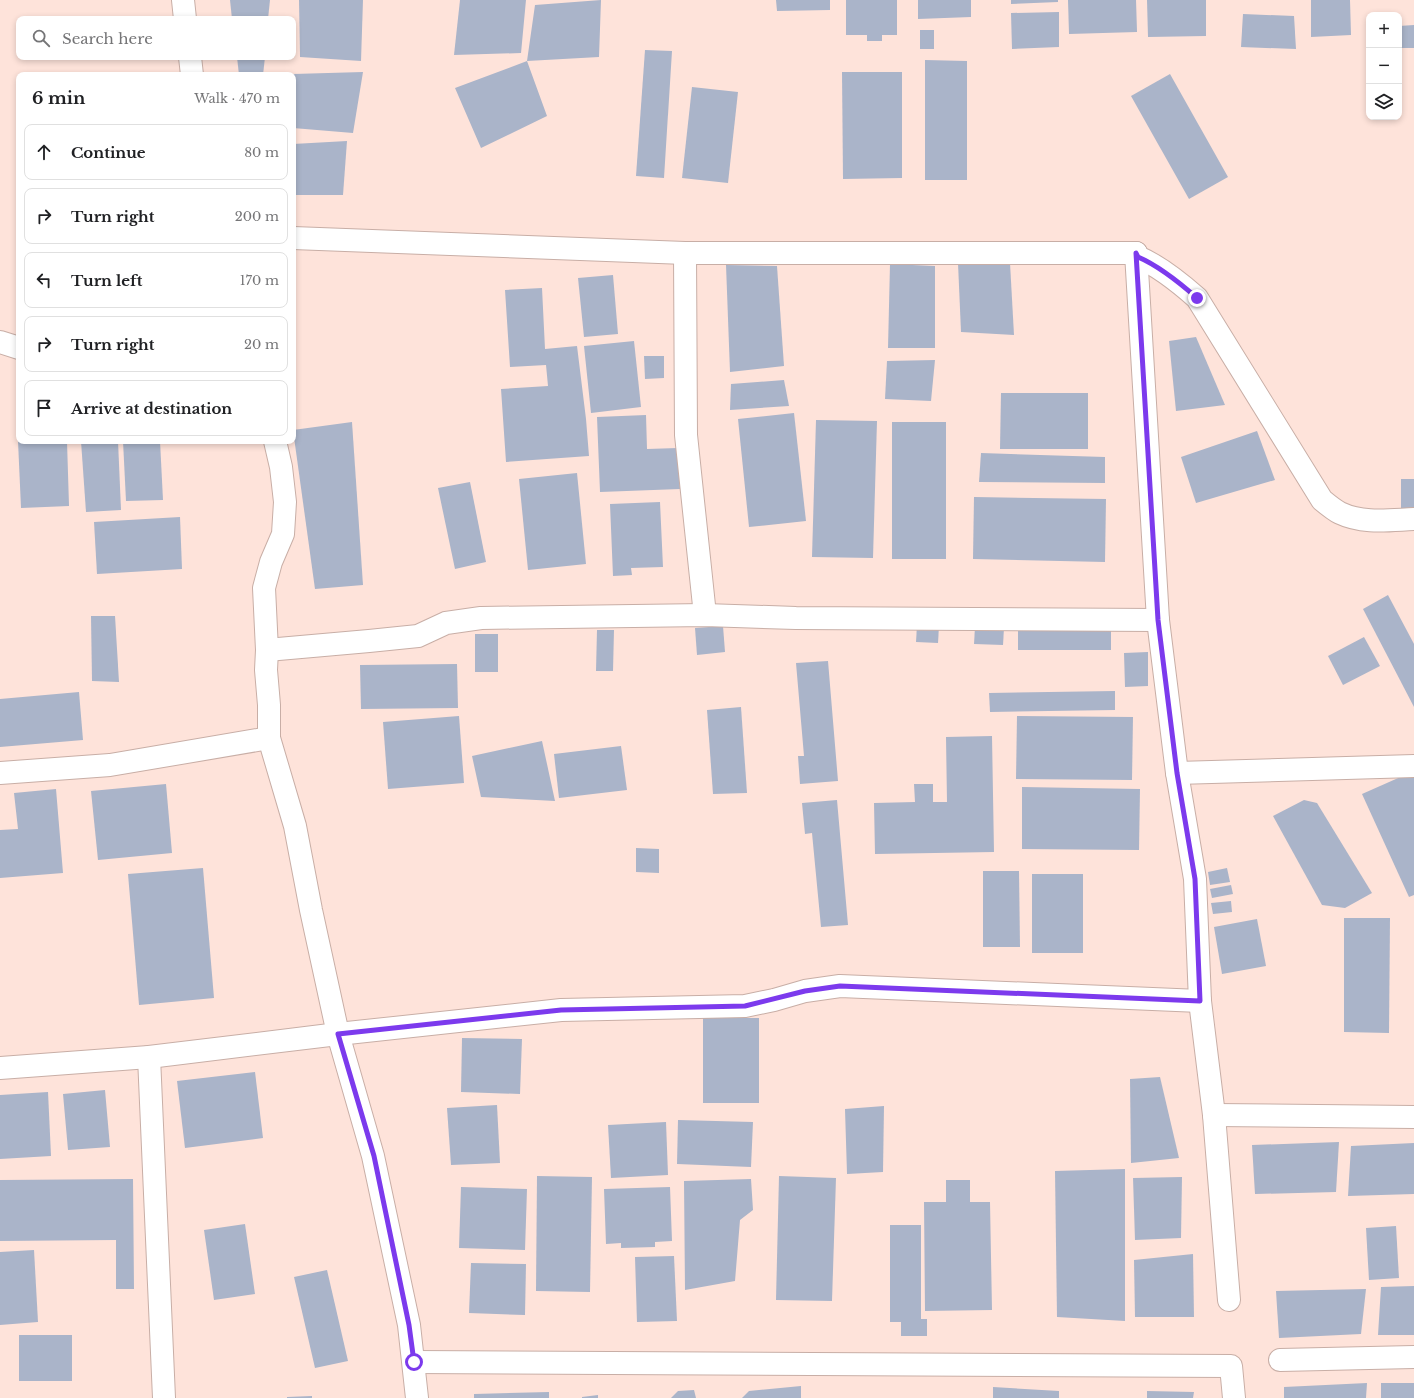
<!DOCTYPE html>
<html lang="en">
<head>
<meta charset="utf-8">
<style>
	:root { --surface:#fff; --page:#f2f2f2; --text:#202124; --muted:#757577; --line:#e0e0e0 }
	body { margin:0; font-family:"Libre Baskerville",serif; background:var(--page); color:var(--text) }
	.controls { position:absolute; right:12px; top:12px; display:grid; overflow:hidden; border-radius:8px; box-shadow:0 2px 6px #0003 }
	.controls button { width:36px; height:36px; display:grid; place-items:center; padding:0; border:0; border-bottom:1px solid var(--line); background:var(--surface); color:var(--text); font:20px sans-serif }
	.stop { position:absolute; width:12px; height:12px; margin:-9px; border:3px solid #7c3aed; border-radius:50%; background:#fff }
	.stop.end { background:#7c3aed; border-color:#fff; box-shadow:0 1px 4px #0008 }
	.list { margin:0; padding:0; list-style:none }
	h2 { display:flex; justify-content:space-between; align-items:center; height:52px; margin:0; padding:0 16px; font-size:17px }
	h2 small { font-size:13px; font-weight:400; color:var(--muted) }
	.list li { display:grid; grid-template-columns:26px 1fr auto; gap:12px; align-items:center; box-sizing:border-box; height:56px; margin:0 8px 8px; padding:0 8px; border:1px solid var(--line); border-radius:8px }
	.list b { display:block; font-size:15px; white-space:nowrap }
	.list em { font-size:13px; font-style:normal; color:var(--muted) }
	.icon { flex:none; width:22px; height:22px; fill:none; stroke:currentColor; stroke-width:2; stroke-linecap:round; stroke-linejoin:round }
	.map { position:relative; flex:none; width:1414px; height:1398px; overflow:hidden }
	.search { position:absolute; background:var(--surface); box-shadow:0 2px 6px #0003; left:16px; top:16px; width:280px; height:44px; display:flex; align-items:center; gap:10px; box-sizing:border-box; padding:0 14px; border-radius:8px; color:var(--muted); font-size:15px }
	.panel { position:absolute; background:var(--surface); box-shadow:0 2px 6px #0003; left:16px; top:72px; width:280px; height:372px; border-radius:8px }
	.map>svg:first-child { display:block }
	.building { fill:#aab4c9 }
	.lines { fill:none; stroke-linecap:round; stroke-linejoin:round }
	.street-casing { stroke:#c8aea6; stroke-width:24 }
	.street { stroke:#fff; stroke-width:22 }
	.route { stroke:#7c3aed; stroke-width:5 }
</style>
</head>
<body>
<div class="map">
<svg width="1414" height="1398" viewBox="0 0 1414 1398">
	<rect width="100%" height="100%" fill="#fee3da"/>
	<g class="building">
		<path d="M230,0H270L268,19H232Z"/>
		<path d="M299,0H363L361,61L300,57Z"/>
		<path d="M460,0H526L521,53L454,55Z"/>
		<path d="M601,0L599,57L527,61L547,116L481,148L455,88L527,61L535,5Z"/>
		<path d="M776,0H830V10L777,11Z"/>
		<path d="M846,0H897V35H882V41H867V35H846Z"/>
		<path d="M918,0H971V17L918,19Z"/>
		<path d="M1011,0H1058V2L1011,4Z"/>
		<path d="M1068,0H1136L1137,32L1069,34Z"/>
		<path d="M1147,0H1206V36L1148,37Z"/>
		<path d="M1311,0H1350L1351,35L1311,37Z"/>
		<path d="M1059,12V47L1012,49L1011,13Z"/>
		<path d="M1243,14L1294,16L1296,49L1241,47Z"/>
		<path d="M1414,25V48H1399V26Z"/>
		<rect x="920" y="30" width="14" height="19"/>
		<path d="M645,50L672,51L664,178L636,176Z"/>
		<path d="M237,57H265L263,75H239Z"/>
		<path d="M925,60L967,61V180H925Z"/>
		<path d="M363,72L353,133L293,128V74Z"/>
		<path d="M842,72H902V178L843,179Z"/>
		<path d="M1170,74L1228,177L1189,199L1131,96Z"/>
		<path d="M692,87L738,92L728,183L682,178Z"/>
		<path d="M347,141L343,195H293V144Z"/>
		<path d="M958,263H1010L1014,335L961,332Z"/>
		<path d="M890,264L935,266V348H888Z"/>
		<path d="M726,265L777,266L784,366L730,372Z"/>
		<path d="M613,275L618,334L584,337L578,278Z"/>
		<path d="M542,288L545,349L577,346L586,419L589,456L506,462L501,389L548,386L546,365L510,367L505,290Z"/>
		<path d="M1196,337L1225,405L1176,411L1169,341Z"/>
		<path d="M634,341L641,407L591,413L584,346Z"/>
		<path d="M644,356H664V378L645,379Z"/>
		<path d="M935,360L931,401L885,399L887,361Z"/>
		<path d="M784,380L789,406L730,410L731,384Z"/>
		<path d="M17,391H19V421H18Z"/>
		<path d="M1001,393H1088V449H1000Z"/>
		<path d="M794,413L806,521L749,527L738,419Z"/>
		<path d="M646,415L647,449L678,448L680,489L600,492L597,417Z"/>
		<path d="M816,420L877,421L873,558L812,557Z"/>
		<path d="M352,422L363,585L315,589L293,430Z"/>
		<rect x="892" y="422" width="54" height="137"/>
		<path d="M1257,431L1275,480L1196,503L1181,457Z"/>
		<path d="M18,441H67L69,506L21,508Z"/>
		<path d="M81,441H118L121,510L86,512Z"/>
		<path d="M123,441H160L163,500L126,501Z"/>
		<path d="M981,453L1105,457V483L979,482Z"/>
		<path d="M577,473L586,564L528,570L519,479Z"/>
		<rect x="1401" y="479" width="13" height="33"/>
		<path d="M470,482L486,562L455,569L438,488Z"/>
		<path d="M974,497L1106,499L1105,562L973,559Z"/>
		<path d="M660,502L663,567L631,568L632,575L613,576L610,504Z"/>
		<path d="M180,517L182,569L97,574L94,522Z"/>
		<path d="M1388,595L1414,644V707L1363,609Z"/>
		<path d="M91,616H115L119,682L92,681Z"/>
		<path d="M917,625L939,626L938,643L916,642Z"/>
		<path d="M723,626L725,652L697,655L695,628Z"/>
		<path d="M975,627L1004,628L1003,645L974,644Z"/>
		<path d="M1111,629V650H1018V630Z"/>
		<path d="M597,630H614L613,671H596Z"/>
		<rect x="475" y="634" width="23" height="38"/>
		<path d="M1364,637L1380,666L1343,685L1328,656Z"/>
		<path d="M1148,652V686L1125,687L1124,653Z"/>
		<path d="M828,661L838,781L800,784L798,756H804L796,663Z"/>
		<path d="M457,664L458,708L361,709L360,665Z"/>
		<path d="M1115,691V710L990,712L989,693Z"/>
		<path d="M79,692L83,740L0,747V699Z"/>
		<path d="M741,707L747,793L713,794L707,710Z"/>
		<path d="M459,716L464,783L388,789L383,722Z"/>
		<path d="M1017,716L1133,717L1132,780L1016,779Z"/>
		<path d="M992,736L994,852L875,854L874,803L915,802L914,784H933V802H947L946,737Z"/>
		<path d="M542,741L555,801L481,797L472,756Z"/>
		<path d="M621,746L627,790L559,798L554,754Z"/>
		<path d="M1414,771V895L1409,897L1362,794Z"/>
		<path d="M166,784L172,853L98,860L91,791Z"/>
		<path d="M1022,787L1140,789L1139,850L1022,849Z"/>
		<path d="M56,789L63,873L0,878V830L18,829L14,793Z"/>
		<path d="M837,800L848,925L821,927L812,833L805,834L802,803Z"/>
		<path d="M1304,800L1317,803L1372,893L1345,908L1322,905L1273,816Z"/>
		<path d="M636,848L659,849V873L636,872Z"/>
		<path d="M203,868L214,998L139,1005L128,874Z"/>
		<path d="M1227,868L1230,882L1210,885L1208,872Z"/>
		<path d="M983,871H1019L1020,947H983Z"/>
		<rect x="1032" y="874" width="51" height="79"/>
		<path d="M1231,885L1233,894L1212,898L1210,889Z"/>
		<path d="M1231,901L1232,912L1213,914L1211,903Z"/>
		<path d="M1344,918H1390L1389,1033L1344,1032Z"/>
		<path d="M1257,919L1266,966L1222,974L1214,927Z"/>
		<rect x="703" y="1018" width="56" height="85"/>
		<path d="M462,1038L522,1039L520,1094L461,1092Z"/>
		<path d="M255,1072L263,1138L185,1148L177,1081Z"/>
		<path d="M1160,1077L1179,1158L1131,1163L1130,1079Z"/>
		<path d="M105,1090L110,1147L68,1150L63,1094Z"/>
		<path d="M48,1092L51,1156L0,1159V1095Z"/>
		<path d="M497,1105L500,1163L451,1165L447,1108Z"/>
		<path d="M884,1106L883,1172L847,1174L845,1109Z"/>
		<path d="M678,1120L753,1122L751,1167L677,1164Z"/>
		<path d="M666,1122L668,1175L611,1178L608,1125Z"/>
		<path d="M1339,1142L1336,1192L1255,1194L1252,1145Z"/>
		<path d="M1414,1143V1194L1348,1196L1351,1146Z"/>
		<path d="M1125,1169V1321L1057,1317L1055,1171Z"/>
		<path d="M537,1176L592,1177L590,1292L536,1291Z"/>
		<path d="M779,1176L836,1178L832,1301L776,1300Z"/>
		<path d="M1182,1177L1181,1238L1135,1240L1133,1178Z"/>
		<path d="M133,1179L134,1289H116V1240L0,1241V1180Z"/>
		<path d="M751,1179L753,1210L740,1220L735,1281L685,1290L684,1181Z"/>
		<path d="M946,1180H970V1202H990L992,1310L925,1311L924,1202H946Z"/>
		<path d="M461,1187L527,1189L525,1250L459,1248Z"/>
		<path d="M670,1187L672,1241L655,1242V1247L621,1248V1243L606,1244L604,1189Z"/>
		<path d="M245,1224L255,1294L214,1300L204,1230Z"/>
		<path d="M890,1225H921V1319H927V1336H901V1322H890Z"/>
		<path d="M1396,1226L1399,1278L1369,1280L1366,1228Z"/>
		<path d="M34,1250L38,1322L0,1325V1252Z"/>
		<path d="M1193,1254L1194,1317H1135L1134,1260Z"/>
		<path d="M674,1256L677,1321L637,1322L635,1257Z"/>
		<path d="M471,1263L526,1264L525,1315L469,1313Z"/>
		<path d="M327,1270L348,1361L315,1368L294,1277Z"/>
		<path d="M1414,1286V1335H1378L1381,1287Z"/>
		<path d="M1366,1289L1361,1334L1279,1338L1276,1291Z"/>
		<rect x="19" y="1335" width="53" height="46"/>
		<path d="M1367,1383L1366,1398H1284V1387Z"/>
		<rect x="1381" y="1383" width="33" height="15"/>
		<path d="M801,1386V1398H742L749,1391Z"/>
		<path d="M993,1387L1059,1391V1398H993Z"/>
		<path d="M694,1390L696,1398H671L678,1391Z"/>
		<path d="M1147,1391L1194,1392L1193,1398H1147Z"/>
		<path d="M549,1392V1398H474V1394Z"/>
		<path d="M598,1395V1398H582V1397Z"/>
		<path d="M312,1396V1398H287V1397Z"/>
	</g>
	<g class="lines">
		<g class="street-casing">
			<g id="street">
				<path d="M183,0L185,19"/>
				<path d="M190,57L192,75"/>
				<path d="M293,238L685,253H1136"/>
				<path d="M685,253L686,435L705,615"/>
				<path d="M1136,253L1158,620L1177,773L1195,879L1200,1001L1214,1115L1229,1300"/>
				<path d="M1136,253L1138,257C1159,266 1180,283 1197,298L1322,500C1328,505 1334,510 1340,513C1363,524 1389,520 1414,519"/>
				<path d="M0,342L19,348"/>
				<path d="M275,441L281,467L285,502L283,534L271,562L264,588L267,650L266,670L269,705V738L295,826L311,910L338,1034L373,1156L409,1325L417,1398"/>
				<path d="M267,650L369,641L418,636L446,623L481,618L705,615L796,618L1158,620"/>
				<path d="M0,773L110,765L269,738"/>
				<path d="M1177,773L1414,766"/>
				<path d="M149,1057L164,1398"/>
				<path d="M0,1068L149,1057L338,1034L561,1010L745,1006L774,1000L805,991L840,986L1200,1001"/>
				<path d="M1214,1115L1414,1117"/>
				<path d="M1280,1360L1414,1357"/>
				<path d="M414,1362L1231,1366L1234,1398"/>
			</g>
		</g>
		<use href="#street" class="street"/>
	</g>
	<g class="lines">
		<path class="route" d="M414,1362L409,1325L374,1156L338,1034L561,1010L745,1006L805,991L840,986L1200,1001L1195,879L1177,773L1158,620L1136,253L1138,257C1159,266 1180,283 1197,298"/>
	</g>
</svg>
<div class="controls">
<button>+</button>
<button>−</button>
<button><svg class="icon" aria-label="layers" viewBox="0 0 24 24"><path d="M12 4l9 5-9 5-9-5zM3 14l9 5 9-5"/></svg></button>
</div>
<div class="stop" style="left:414px;top:1362px"></div>
<div class="stop end" style="left:1197px;top:298px"></div>
<div class="search"><svg class="icon" aria-label="search" viewBox="0 0 24 24"><circle cx="10" cy="10" r="6"/><path d="M15 15l6 6"/></svg>Search here</div>
<section class="panel">
<h2>6 min<small>Walk · 470 m</small></h2>
<ul class="list">
<li><svg class="icon" aria-label="ahead" viewBox="0 0 24 24"><path d="M12 20V5M6 11l6-6 6 6"/></svg><div><b>Continue</b></div><em>80 m</em></li>
<li><svg class="icon" aria-label="right" viewBox="0 0 24 24"><path d="M7 20v-9h11M14 6l5 5-5 5"/></svg><div><b>Turn right</b></div><em>200 m</em></li>
<li><svg class="icon" aria-label="left" viewBox="0 0 24 24"><path d="M17 20v-9H6M10 6l-5 5 5 5"/></svg><div><b>Turn left</b></div><em>170 m</em></li>
<li><svg class="icon" aria-label="right" viewBox="0 0 24 24"><path d="M7 20v-9h11M14 6l5 5-5 5"/></svg><div><b>Turn right</b></div><em>20 m</em></li>
<li><svg class="icon" aria-label="arrive" viewBox="0 0 24 24"><path d="M6 21V4h12l-3 4 3 4H6"/></svg><div><b>Arrive at destination</b></div></li>
</ul>
</section>
</div>
</body>
</html>
